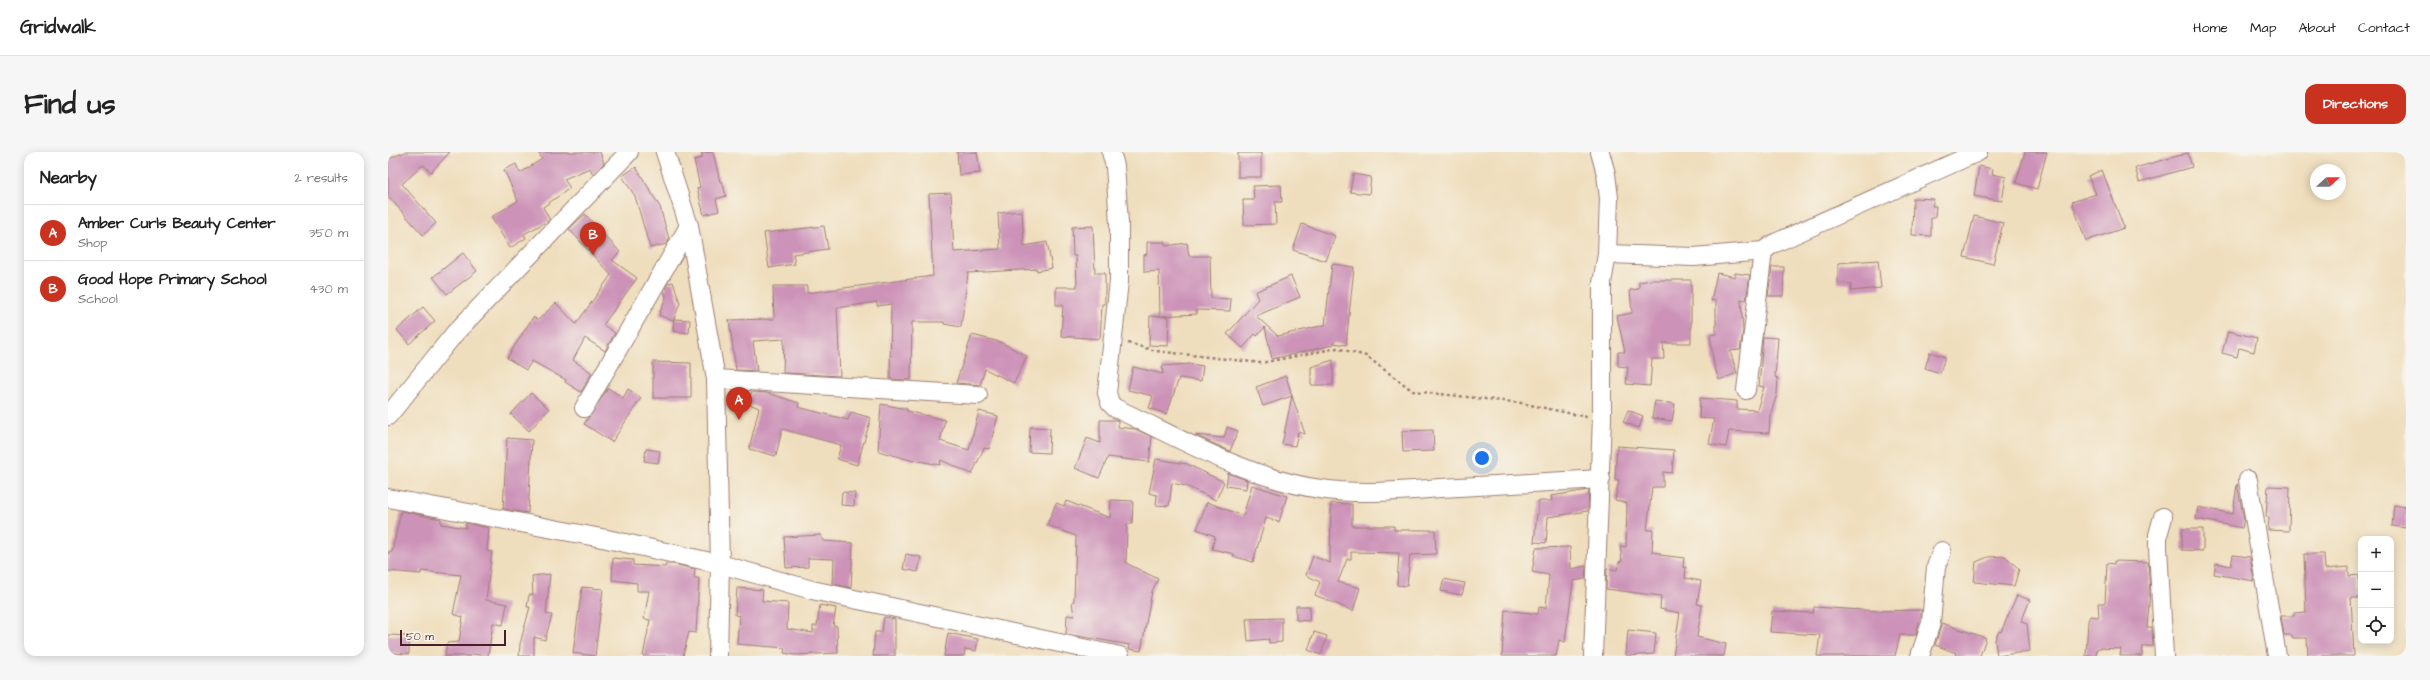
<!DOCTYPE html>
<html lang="en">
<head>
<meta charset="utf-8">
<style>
	:root { --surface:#fff; --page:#f6f6f6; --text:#222; --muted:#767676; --line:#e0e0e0; --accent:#c8321e }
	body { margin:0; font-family:"Architects Daughter",sans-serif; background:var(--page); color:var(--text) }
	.controls { position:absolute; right:12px; bottom:12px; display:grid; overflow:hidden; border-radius:8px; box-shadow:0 2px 10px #0003 }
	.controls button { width:36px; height:36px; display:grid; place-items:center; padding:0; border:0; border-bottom:1px solid var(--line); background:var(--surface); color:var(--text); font:20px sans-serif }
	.compass { position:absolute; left:1922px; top:12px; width:36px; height:36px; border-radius:50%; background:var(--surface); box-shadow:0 2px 10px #0003; rotate:69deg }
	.scale { position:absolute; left:12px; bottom:10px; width:106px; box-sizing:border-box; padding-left:4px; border:2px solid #4a1f2b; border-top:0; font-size:11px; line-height:14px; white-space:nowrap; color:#4a1f2b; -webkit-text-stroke:3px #f7f3e8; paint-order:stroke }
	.you { position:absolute; left:1094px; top:306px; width:14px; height:14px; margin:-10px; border:3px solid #fff; border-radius:50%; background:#1a73e8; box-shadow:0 0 0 6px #1a73e833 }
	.badge { display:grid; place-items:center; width:26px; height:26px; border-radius:50%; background:var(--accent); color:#fff; font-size:13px; font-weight:700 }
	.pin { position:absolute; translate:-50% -33px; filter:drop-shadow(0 1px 2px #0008) }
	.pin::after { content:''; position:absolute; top:21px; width:14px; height:12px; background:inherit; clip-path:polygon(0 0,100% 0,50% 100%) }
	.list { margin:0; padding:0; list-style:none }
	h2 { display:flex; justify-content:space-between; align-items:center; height:52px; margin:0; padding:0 16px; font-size:17px }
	h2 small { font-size:13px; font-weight:400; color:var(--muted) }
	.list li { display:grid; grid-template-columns:26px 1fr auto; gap:12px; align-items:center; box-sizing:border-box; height:56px; padding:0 16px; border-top:1px solid var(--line) }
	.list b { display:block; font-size:15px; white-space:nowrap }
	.list p { margin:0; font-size:13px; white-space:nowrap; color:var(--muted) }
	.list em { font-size:13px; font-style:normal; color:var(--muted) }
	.icon { flex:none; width:22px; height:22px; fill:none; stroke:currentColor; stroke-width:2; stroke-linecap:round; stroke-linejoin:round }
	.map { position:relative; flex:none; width:2018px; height:504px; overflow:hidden; border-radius:12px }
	header { display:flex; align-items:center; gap:24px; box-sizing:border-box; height:56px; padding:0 20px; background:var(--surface); border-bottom:1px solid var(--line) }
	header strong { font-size:19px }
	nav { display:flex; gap:22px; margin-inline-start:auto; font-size:14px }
	.intro { display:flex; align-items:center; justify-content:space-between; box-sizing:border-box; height:96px; padding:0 24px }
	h1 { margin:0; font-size:28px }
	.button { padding:10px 18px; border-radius:12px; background:var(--accent); color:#fff; font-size:14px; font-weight:700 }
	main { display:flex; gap:24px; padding:0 24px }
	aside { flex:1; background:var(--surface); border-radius:12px; box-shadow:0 2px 10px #0003 }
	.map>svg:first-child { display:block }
	.building { fill:#cc92b8 }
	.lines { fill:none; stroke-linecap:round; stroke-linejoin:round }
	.minor-casing { stroke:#9c7e74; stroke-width:20 }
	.path { stroke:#9c7e74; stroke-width:2.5; stroke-dasharray:3 3; stroke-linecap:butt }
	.minor { stroke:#fff; stroke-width:18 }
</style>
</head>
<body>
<header>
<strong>Gridwalk</strong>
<nav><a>Home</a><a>Map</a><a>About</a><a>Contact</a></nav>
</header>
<div class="intro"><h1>Find us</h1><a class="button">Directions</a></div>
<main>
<aside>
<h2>Nearby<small>2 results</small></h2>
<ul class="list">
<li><span class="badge">A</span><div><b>Amber Curls Beauty Center</b><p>Shop</p></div><em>350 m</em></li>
<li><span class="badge">B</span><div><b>Good Hope Primary School</b><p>School</p></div><em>430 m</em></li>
</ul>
</aside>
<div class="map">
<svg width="2018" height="504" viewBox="0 0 2018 504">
	<rect width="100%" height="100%" fill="#f7f3e8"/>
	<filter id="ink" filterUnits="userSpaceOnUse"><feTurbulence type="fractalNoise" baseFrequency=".025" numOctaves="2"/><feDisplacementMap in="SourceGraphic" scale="8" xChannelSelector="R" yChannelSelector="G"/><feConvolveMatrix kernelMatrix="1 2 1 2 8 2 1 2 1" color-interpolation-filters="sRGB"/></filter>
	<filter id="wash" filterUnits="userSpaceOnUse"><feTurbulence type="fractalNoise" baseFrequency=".012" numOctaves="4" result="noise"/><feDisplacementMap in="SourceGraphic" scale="16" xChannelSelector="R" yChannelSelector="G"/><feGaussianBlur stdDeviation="0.9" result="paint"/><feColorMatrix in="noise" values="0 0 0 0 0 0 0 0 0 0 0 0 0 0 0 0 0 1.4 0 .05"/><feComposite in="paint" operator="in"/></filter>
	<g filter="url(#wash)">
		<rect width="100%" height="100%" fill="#efdebd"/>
		<g id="blocks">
			<g class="building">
				<path d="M17,0H62L43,20L35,13L14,32L48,71L35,83L0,44V7Z"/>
				<path d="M150,0H212L216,11L205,23L202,16L176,27L182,36L155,55L162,68L136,82L138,86L122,96L103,65L130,49L116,18L128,12L132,21L154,7Z"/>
				<path d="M314,0H325L332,30L334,29L338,44L328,47L331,59L316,63L309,36L312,35L306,8L314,6Z"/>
				<path d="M569,0H589L592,21L571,23Z"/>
				<path d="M1637,0H1659L1649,37L1628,31Z"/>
				<rect x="850" y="1" width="23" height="24"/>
				<path d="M1800,1L1804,15L1751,30L1747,16Z"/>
				<path d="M1591,14L1605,17L1604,22L1618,25L1614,49L1586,44Z"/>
				<path d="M248,15L272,55L281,87L279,92L262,96L247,44L234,24Z"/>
				<path d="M1714,18L1736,76L1698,89L1684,50L1708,42L1700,24Z"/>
				<path d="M965,22L983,25L981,42L962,40Z"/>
				<path d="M893,33L894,50H887L888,72L856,73L855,48H866L865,34Z"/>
				<path d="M563,41L566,100L612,97L610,61L634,59L636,94L659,90L664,116L649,119V117L580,121L573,175L556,172V170H524L523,228L502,227L503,152L489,154V150L449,156L452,224L395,221L396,187L365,189L369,219L348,218L341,168L386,167L385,134H419V141L545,124L541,42Z"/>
				<path d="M1525,46L1546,47L1544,54H1548L1547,66H1543V84L1524,83Z"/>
				<path d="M197,62L232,100L224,108L249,126L215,173L227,181L217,199L197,186L185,208L204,221L193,240L177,230L178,228L144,209L138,218L119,206L145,165L150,168L168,151L188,172L223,123L181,77Z"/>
				<path d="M1586,64L1615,71L1605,112L1576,105Z"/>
				<path d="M914,72L947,84L938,109L905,98Z"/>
				<path d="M436,74L440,97L405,102L407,112L381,116L376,81Z"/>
				<path d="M705,74L707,121H717V152H714L712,187L673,184L675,153H668V135H689L688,104H685L684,75Z"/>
				<path d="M759,90H777V94L799,91L801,104H822L823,146L843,147L842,159L809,158V162L772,164L771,119L756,120V103L759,102Z"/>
				<path d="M75,101L89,119L59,142L45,125Z"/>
				<path d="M1490,108L1493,136L1463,139V132L1450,131V111Z"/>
				<path d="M944,112L966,115L958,193L945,191V193L884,207L877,175L869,184L867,182L855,196L839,182L870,147L867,140L903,124L912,145L868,164L890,184L937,173Z"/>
				<path d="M1384,115H1396L1395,144H1380Z"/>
				<path d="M1329,121L1347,125V121L1362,123L1358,148L1353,147L1355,179L1352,198L1342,199L1349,221L1331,228L1326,213L1322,183L1328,182V148L1323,149Z"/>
				<path d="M1263,128H1303V191H1275L1276,207H1264L1262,234L1238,232L1240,215L1230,214V200H1237L1229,164L1244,161L1242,138L1251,137V130Z"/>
				<path d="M285,130L292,151L285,169L271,163L278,145L276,139L280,131Z"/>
				<path d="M35,155L47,169L21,192L9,178Z"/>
				<path d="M762,164L781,165L780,194L761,193Z"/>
				<path d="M286,167L302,168L301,181L285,179Z"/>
				<path d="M1840,179L1869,186L1866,200L1851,196L1849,205L1834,201Z"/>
				<path d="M584,183L612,190L639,204L626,231L597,217L592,233L568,231Z"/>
				<path d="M1375,185L1390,186L1387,225L1390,226L1389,242L1382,264L1381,281L1341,279L1338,295L1321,292L1326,267L1311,266L1312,246L1349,249V257L1369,258L1376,235L1371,234Z"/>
				<path d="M1542,200L1557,205L1552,221L1537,216Z"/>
				<path d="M945,208V233H923V215Z"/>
				<path d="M265,210L303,211V246H265Z"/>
				<path d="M802,212L815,214L813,229L791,226L779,262L761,256L765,244L740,238L745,215L775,222L774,214Z"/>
				<path d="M898,224L904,244L875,254L868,235Z"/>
				<path d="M220,236L235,246L240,237L253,246L224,290L196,272Z"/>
				<path d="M364,240L379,241L411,251L410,255L460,268L463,260L483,266L469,313L449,307L453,293L394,277L388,304L361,297L371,256L359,251Z"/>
				<path d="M143,241L161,257L141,279L123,262Z"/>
				<path d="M904,244L917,282L910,280L907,294L894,292Z"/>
				<path d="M1267,249L1287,252L1284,269L1264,266Z"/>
				<path d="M493,252L519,257V259L557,268L552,289L581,298L591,259L610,264L601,297L596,296L584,322L553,308L552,313L526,308V309L490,299Z"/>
				<path d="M1240,258L1255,264L1251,276L1235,270Z"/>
				<path d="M712,268H728L730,269V275L747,277L764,285L761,310L720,305L711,326L687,316L699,286L712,291Z"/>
				<path d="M642,275L662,276L661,301L641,300Z"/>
				<path d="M839,275L850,279L842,299L807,283L836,286Z"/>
				<path d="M1045,278L1046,299L1015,300L1014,279Z"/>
				<path d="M119,286L144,288L140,361L115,357Z"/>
				<path d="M1229,294L1286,298L1284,321L1275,320V335H1264L1259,378H1265L1264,400L1272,401V403L1296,406L1295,415H1298L1297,426L1313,429L1309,452L1314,453L1309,485L1338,492L1336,504H1285L1292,461L1272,457L1273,444L1218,437L1219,416L1229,418L1231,410L1234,409L1232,394L1238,395L1239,351L1227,348L1231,328H1227Z"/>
				<path d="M258,297L272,299L270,311L256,309Z"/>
				<path d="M768,307L799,312L836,330L828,348L798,334L784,331L781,354L768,353L769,343L761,341Z"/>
				<path d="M840,321L859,328L858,337L838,334Z"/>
				<path d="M1849,332L1856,368L1854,376L1808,367L1810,355L1845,362Z"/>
				<path d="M864,333L899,344L891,370L878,366L865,410L845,404L846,402L824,397L827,384L809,377L819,350L855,364Z"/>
				<path d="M1880,334L1902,335L1901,379L1880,378L1881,365H1878Z"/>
				<path d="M1201,338L1200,359L1160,365L1158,391L1146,390L1149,362H1150V349H1164L1163,344Z"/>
				<path d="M454,340L467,341L466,354L453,353Z"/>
				<path d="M723,348L745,349L744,372H739L738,411L770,427L764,439L753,499L741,497L742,493L678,482L679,463L686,464L684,450L686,449L688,384L659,373L668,351L676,354L678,349L722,366Z"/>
				<path d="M943,351L964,352V374H1006V378H1047L1048,402L1022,403L1019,434L1009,433L1011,401L963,400V407H959L950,430L972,436L965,459L927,443L932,430L918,423L925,404L942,411Z"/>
				<path d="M2006,353L2018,355V376L2004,374Z"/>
				<path d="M13,359L53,367V372L78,376V371L101,376L99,399L104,400L98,448L119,452L115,473L105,471L100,504L84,502L83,504H57L59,491L71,490L75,465L65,462L73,423L33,419V422L0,419V400H4Z"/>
				<path d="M1794,377H1815V399L1794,398Z"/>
				<path d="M433,383L435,389L465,391L463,436L445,432L446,407L420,406V415L398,416L396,385Z"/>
				<path d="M1182,395L1183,417L1198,414L1197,427L1185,429L1177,490L1171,488L1168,504H1114L1117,458L1150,462L1151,455L1158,456L1161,423L1144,420L1148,396Z"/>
				<path d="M518,402L533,405L530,420L515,417Z"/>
				<path d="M1916,402H1936L1937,417L1961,415V424L1971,423L1972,446H1963L1966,504H1920L1919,486H1904V483H1896L1893,464H1906V461L1918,460Z"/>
				<path d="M1845,403L1862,405L1866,429L1826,422L1828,411L1843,414Z"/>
				<path d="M1617,404L1631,417L1626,434L1586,430L1588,410L1600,405Z"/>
				<path d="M225,406L245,408V413L277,415L278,412H285L307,417L306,426H311L308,481L301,480L295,504H255L262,468L256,467L261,439H249V431L224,428Z"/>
				<path d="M1726,409L1760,410L1762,440L1759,475H1764L1765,494H1755L1754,504H1732L1733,497L1709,496L1708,504H1698L1700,469L1702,464L1711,465L1710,451H1717L1719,411L1726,412Z"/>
				<path d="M162,422L158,462L164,463L157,488L146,485V504H131L132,492L142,455H139L141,443H145L144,424Z"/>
				<path d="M1056,427L1077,431L1074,443L1053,439Z"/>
				<path d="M194,435L215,437L207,504L185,501Z"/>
				<path d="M349,436L375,438L374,449L400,451L399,477L425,481V474H429L432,453L448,456L445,474H449L450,501L407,503L396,501L397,496L349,492L351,464L347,463Z"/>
				<path d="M1629,443L1642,448L1633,470L1639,472L1642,499L1609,504L1607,488L1611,479L1613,480Z"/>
				<path d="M908,454H922L921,469L908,468Z"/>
				<path d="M1426,455L1491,459L1534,458L1528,483H1512L1507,504H1429L1432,483L1382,480L1384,459L1425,461Z"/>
				<path d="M496,465L507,467V504H485L487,480H494Z"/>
				<path d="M894,466V490L881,491V487L860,489L858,467Z"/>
				<path d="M1554,471L1598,486L1592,504H1567L1568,501L1547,493Z"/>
				<path d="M1240,478L1268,481L1266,502L1240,504L1238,502Z"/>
				<path d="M926,480L939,484L933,503L920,498Z"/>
				<path d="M560,481L590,487L588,499L577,497L576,504H556Z"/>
				<path d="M0,483L21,484V502L0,501Z"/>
			</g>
		</g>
	</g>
	<g filter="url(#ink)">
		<use href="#blocks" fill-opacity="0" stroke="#9c7e74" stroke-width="1"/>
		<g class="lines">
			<g class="minor-casing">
				<g id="minor">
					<path d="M277,0L301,74L328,227L332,412L330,504"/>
					<path d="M723,0L727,14L731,71V129L719,241L722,251L727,256C794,287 858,326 932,337C972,343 1013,339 1053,336C1106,333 1159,330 1213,327"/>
					<path d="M1219,102L1306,105L1375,99L1385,92L1590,0"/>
					<path d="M328,227L590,243"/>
					<path d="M1358,238L1375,99"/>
					<path d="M196,256L301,74"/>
					<path d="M0,264L67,181L241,0"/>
					<path d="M1860,328L1889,504"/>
					<path d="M0,346L219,387L332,412L424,438L732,504"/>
					<path d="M1775,365L1770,383V396L1776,504"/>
					<path d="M1205,504L1214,265V131L1219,102L1221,46L1218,22L1212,0"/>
					<path d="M1532,504L1543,471L1548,415L1554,399"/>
				</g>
			</g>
			<path class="path" d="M740,191L768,199L873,211L949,196L978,204L1025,239L1133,251L1199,265"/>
			<use href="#minor" class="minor"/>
		</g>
	</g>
</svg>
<div class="controls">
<button>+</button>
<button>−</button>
<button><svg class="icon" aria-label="locate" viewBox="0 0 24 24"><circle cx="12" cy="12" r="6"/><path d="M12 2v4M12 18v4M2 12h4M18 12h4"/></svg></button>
</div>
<svg class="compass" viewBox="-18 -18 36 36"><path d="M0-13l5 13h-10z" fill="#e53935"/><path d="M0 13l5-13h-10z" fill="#767676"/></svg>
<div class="scale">50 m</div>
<div class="you"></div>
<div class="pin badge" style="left:351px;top:268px">A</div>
<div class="pin badge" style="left:205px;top:103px">B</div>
</div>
</main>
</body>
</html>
